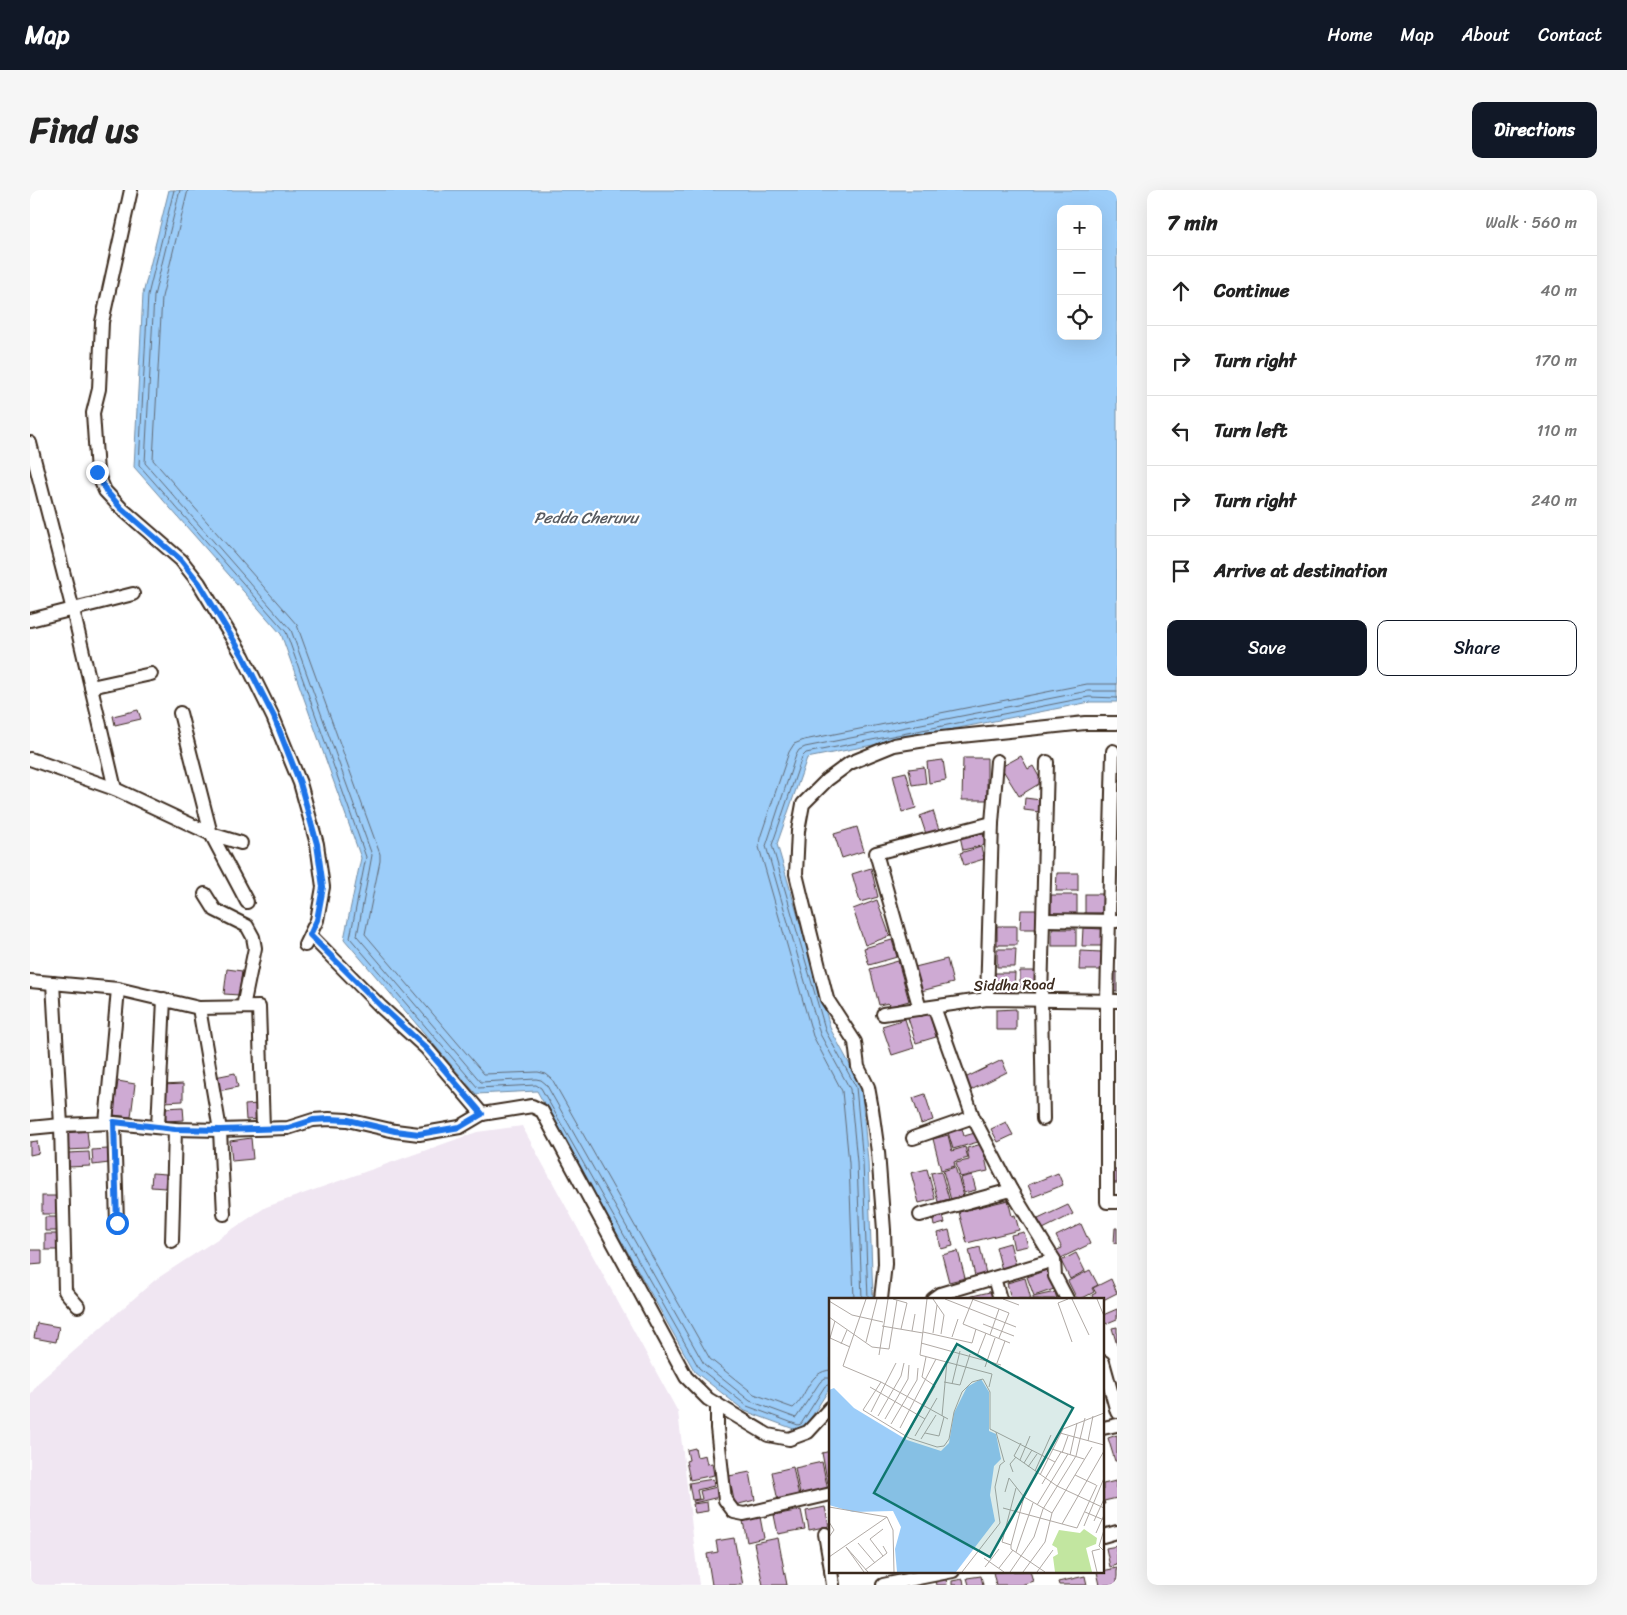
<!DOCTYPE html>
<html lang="en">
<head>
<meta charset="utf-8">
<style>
	:root { --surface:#fff; --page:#f6f6f6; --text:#222; --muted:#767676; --line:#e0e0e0; --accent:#111827 }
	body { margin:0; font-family:Sriracha,sans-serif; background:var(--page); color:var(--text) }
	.controls { position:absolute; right:15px; top:15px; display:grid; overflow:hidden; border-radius:10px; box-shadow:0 5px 20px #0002 }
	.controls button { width:45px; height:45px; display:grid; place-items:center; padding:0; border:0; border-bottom:1px solid var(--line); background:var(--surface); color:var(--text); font:25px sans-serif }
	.stop { position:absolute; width:15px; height:15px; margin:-11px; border:4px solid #1a73e8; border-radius:50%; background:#fff }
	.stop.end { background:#1a73e8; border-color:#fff; box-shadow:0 1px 5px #0008 }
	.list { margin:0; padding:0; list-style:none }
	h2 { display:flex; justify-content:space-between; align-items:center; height:65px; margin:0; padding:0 20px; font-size:21px }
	h2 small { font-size:16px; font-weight:400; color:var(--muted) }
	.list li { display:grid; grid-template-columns:32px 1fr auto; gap:15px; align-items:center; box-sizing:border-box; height:70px; padding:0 20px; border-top:1px solid var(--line) }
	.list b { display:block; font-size:19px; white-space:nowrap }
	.list em { font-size:16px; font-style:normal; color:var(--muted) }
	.actions { display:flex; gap:10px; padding:15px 20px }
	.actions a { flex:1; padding:11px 0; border:1px solid var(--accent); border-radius:10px; text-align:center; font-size:18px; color:var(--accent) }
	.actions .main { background:var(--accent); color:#fff }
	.icon { flex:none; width:28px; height:28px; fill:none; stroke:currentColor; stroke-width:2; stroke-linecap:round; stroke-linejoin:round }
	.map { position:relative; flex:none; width:1087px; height:1395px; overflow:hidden; border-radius:10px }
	header { display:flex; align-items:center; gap:30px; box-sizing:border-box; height:70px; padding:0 25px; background:var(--accent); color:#fff }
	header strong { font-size:24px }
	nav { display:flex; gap:28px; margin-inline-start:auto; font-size:18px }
	.intro { display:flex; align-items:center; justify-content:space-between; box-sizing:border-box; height:120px; padding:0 30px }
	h1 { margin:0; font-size:35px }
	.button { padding:12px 22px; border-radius:10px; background:var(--accent); color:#fff; font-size:18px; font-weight:700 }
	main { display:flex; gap:30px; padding:0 30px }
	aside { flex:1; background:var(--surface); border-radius:10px; box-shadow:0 5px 20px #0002 }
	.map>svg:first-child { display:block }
	.built { fill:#f0e6f2 }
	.water { fill:#9ccdf9; stroke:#758ca1; fill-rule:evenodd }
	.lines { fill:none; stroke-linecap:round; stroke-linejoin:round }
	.shore { stroke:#626b76; stroke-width:1 }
	.building { fill:#ceaad3; stroke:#3b2a1e }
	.minor-casing { stroke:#3b2a1e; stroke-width:16 }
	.minor { stroke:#fff; stroke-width:12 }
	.route { stroke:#1a73e8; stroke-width:6 }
	.labels { text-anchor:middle; stroke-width:4.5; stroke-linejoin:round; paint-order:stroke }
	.street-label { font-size:15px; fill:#3b2a1e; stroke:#fff }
	.water-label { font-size:16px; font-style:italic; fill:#585b60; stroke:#fff }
	.inset-road { fill:none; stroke:#b1aaa5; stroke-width:1 }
	.view { fill:#0f766e; fill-opacity:0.15; stroke:#0f766e; stroke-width:2.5 }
	.inset-edge { fill:none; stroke:#3b2a1e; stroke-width:2.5 }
</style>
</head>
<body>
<header>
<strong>Map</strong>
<nav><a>Home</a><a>Map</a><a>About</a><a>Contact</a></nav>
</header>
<div class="intro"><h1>Find us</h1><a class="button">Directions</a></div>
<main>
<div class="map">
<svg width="1087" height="1395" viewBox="0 0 1087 1395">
	<rect width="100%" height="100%" fill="#fff"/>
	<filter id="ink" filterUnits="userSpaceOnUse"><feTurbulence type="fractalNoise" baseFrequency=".02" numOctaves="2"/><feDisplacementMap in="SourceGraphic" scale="10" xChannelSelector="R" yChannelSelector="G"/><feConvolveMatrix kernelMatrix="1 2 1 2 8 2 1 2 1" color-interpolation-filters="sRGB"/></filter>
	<g filter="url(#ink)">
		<path class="built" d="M492,936L648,1222L669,1395H0V1205L10,1191L125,1090L236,1017L447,942Z"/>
		<path class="water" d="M139,0H1087V512H1060L777,568L747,654L801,840L831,895L838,971L843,1109H801V1196L772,1242L715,1221L665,1182L507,901L446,904L314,749L331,668L251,444L104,277L113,104ZM1031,19H1068V146H1031Z"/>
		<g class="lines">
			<g class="shore">
				<path d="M144,0L118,105L109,275L256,442L336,667L320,748L448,898L506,895L511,898L669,1178L717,1216L768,1235L771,1234L795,1196L801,1194"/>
				<path d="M150,0L124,106L115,273L261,440L342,665L327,746L451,892L506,889L511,890L516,894L674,1174L720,1211L766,1228L790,1192L795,1188H801"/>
				<path d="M158,0L132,107L123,270L267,435L350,664V671L335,744L454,884L508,882L516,884L522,889L680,1169L724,1204L763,1218C777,1207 778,1181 801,1180"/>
				<path d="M824,1109L819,973L812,901L783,846L729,657L730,648L759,562L764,554L774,550L1057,494H1087"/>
				<path d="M832,1109L827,972L820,899L790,844L736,656L766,565L769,560L775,557L1058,501H1087"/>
				<path d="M838,1109L833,972L826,897L796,842L742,655L772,567L776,563L1059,507L1087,508"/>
			</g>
		</g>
		<g class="building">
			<path d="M108,520L111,529L85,535L83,526Z"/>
			<path d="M991,566L998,579L1003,576L1012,592L989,606L971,577Z"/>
			<path d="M933,568H957V610H932Z"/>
			<path d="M913,570L916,590L899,593L897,572Z"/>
			<path d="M894,577L896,593L882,595L879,579Z"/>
			<path d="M876,582L886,618L872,622L863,585Z"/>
			<path d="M995,608L1011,610L1010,622L994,620Z"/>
			<path d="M903,621L909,640L896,644L890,626Z"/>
			<path d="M827,637L834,661L812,668L804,644Z"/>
			<path d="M953,641L955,655L933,660L930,646Z"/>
			<path d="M951,657L954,669L934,675L930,663Z"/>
			<path d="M841,678L848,707L830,712L822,684Z"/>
			<path d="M1027,683H1048V701H1026Z"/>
			<rect x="1055" y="704" width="18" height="19"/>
			<path d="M1021,705H1047V727L1021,726Z"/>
			<path d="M847,710L860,746L835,755L823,719Z"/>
			<path d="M991,720H1008L1007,739H990Z"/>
			<rect x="967" y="736" width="20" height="19"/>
			<path d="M1053,738L1072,739V756H1052Z"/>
			<rect x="1022" y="739" width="24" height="17"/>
			<path d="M862,750L867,767L839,775L834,758Z"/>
			<path d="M967,759H986L985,777H967Z"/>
			<path d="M1050,761L1072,762V780H1049Z"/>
			<path d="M917,769L923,793L891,801L885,777Z"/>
			<path d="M868,771L879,811L861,816L858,813L849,815L840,779Z"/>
			<path d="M197,779L212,781L209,805L194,804Z"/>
			<path d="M990,781H1009V800L990,799Z"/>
			<path d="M1084,782H1087V802L1082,801Z"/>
			<path d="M965,783H985L984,802H965Z"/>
			<path d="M986,819V840H966V820Z"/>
			<path d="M899,822L906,847L886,853L878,828Z"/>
			<path d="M875,829L884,858L862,865L852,836Z"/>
			<path d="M972,870L977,882L941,900L935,888Z"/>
			<path d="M205,883L208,897L188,901L185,887Z"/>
			<path d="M88,891L105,894L101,927L83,925Z"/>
			<path d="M153,894V911L134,912L132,895Z"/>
			<path d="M895,904L903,930L891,934L883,908Z"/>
			<path d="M228,914L230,929L216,930L215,915Z"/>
			<path d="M153,917L154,930L136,931L135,918Z"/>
			<path d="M976,932L983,945L968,952L961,939Z"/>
			<path d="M931,935L934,946L945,943L948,952L923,959L917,939Z"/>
			<path d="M57,941L59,959L37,960L35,943Z"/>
			<path d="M918,945L922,961L935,957L938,968L924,972L925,976L911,980L903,949Z"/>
			<path d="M221,948L223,969L202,971L200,951Z"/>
			<path d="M7,951L9,963L0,965V952Z"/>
			<path d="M952,954L958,981L930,987L926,973L939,970L937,958Z"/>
			<path d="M78,959L79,973L63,975L62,960Z"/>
			<path d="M59,962L60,976L38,977V963Z"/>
			<path d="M925,977L934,1006L921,1010L913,981Z"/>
			<path d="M897,979L905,1009L889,1013L881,983Z"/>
			<rect x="1082" y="980" width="5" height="13"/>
			<path d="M911,981L919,1009L908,1012L901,983Z"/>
			<path d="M122,983L136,984L135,998L121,997Z"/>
			<path d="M1028,983L1033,995L1003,1007L998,995Z"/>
			<path d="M942,985L946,1000L934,1003L930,988Z"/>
			<rect x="12" y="1006" width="19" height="18"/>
			<path d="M978,1010L982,1026L985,1025L989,1040L937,1053L929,1022Z"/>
			<path d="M1038,1015L1043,1024L1013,1039L1008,1029Z"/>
			<path d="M912,1022L915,1033L904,1036L902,1024Z"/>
			<path d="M15,1027H31L30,1041H15Z"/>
			<path d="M1051,1034L1060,1054L1029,1069L1025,1061L1032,1058L1026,1046Z"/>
			<path d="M1085,1038H1087V1053H1084Z"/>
			<path d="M919,1040L923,1056L911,1059L908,1043Z"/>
			<path d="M994,1042L998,1056L984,1059L981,1045Z"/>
			<rect x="15" y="1044" width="15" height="16"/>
			<path d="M980,1053L986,1076L972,1080L966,1057Z"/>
			<path d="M950,1057L956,1084L945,1086L939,1060Z"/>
			<path d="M0,1060H12V1074L0,1075Z"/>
			<path d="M928,1061L935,1088L919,1092L912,1065Z"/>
			<path d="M1046,1063L1055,1081L1040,1089L1031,1071Z"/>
			<path d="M1017,1080L1024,1099L1004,1106L997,1087Z"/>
			<path d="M1060,1080L1068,1095L1062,1098L1064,1102L1051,1109H1047L1038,1091Z"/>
			<path d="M995,1088L1001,1109H981L977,1093Z"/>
			<path d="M1081,1089L1087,1103L1073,1110L1063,1109L1062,1105L1066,1103L1063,1098Z"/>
			<path d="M964,1101L966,1109H938V1107Z"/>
			<path d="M1025,1102L1027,1109H1003V1107Z"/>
			<path d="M1087,1119V1129L1075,1134L1073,1125Z"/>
			<path d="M7,1133L29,1137L26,1152L4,1148Z"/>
			<path d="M1087,1137V1155L1082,1138Z"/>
			<path d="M1087,1245V1271H1085L1078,1248Z"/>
			<path d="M665,1258L667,1267L675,1265L677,1274L682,1273L684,1285L660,1290L656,1271L659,1270L657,1260Z"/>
			<path d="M801,1261V1293L798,1294L792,1263Z"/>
			<path d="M792,1272L798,1300L770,1305L765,1278Z"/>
			<path d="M763,1277L769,1307L748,1311L742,1282Z"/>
			<path d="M720,1282L725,1310L705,1315L699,1286Z"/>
			<path d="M683,1289L684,1296L667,1300L669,1309L662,1310L659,1293Z"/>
			<path d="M1086,1291L1087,1308L1074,1311L1075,1314H1073V1294Z"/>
			<path d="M687,1297L689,1307L664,1313L663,1311L672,1309L670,1301Z"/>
			<path d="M677,1312L678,1321L665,1323L663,1314Z"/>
			<path d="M795,1317L799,1336L779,1340L776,1321Z"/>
			<path d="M771,1320L775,1339L748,1344L744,1325Z"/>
			<path d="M730,1327L734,1348L717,1352L713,1331Z"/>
			<path d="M704,1348L713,1395H682L677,1364L688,1362L686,1351Z"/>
			<path d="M748,1348L757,1395H733L724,1353Z"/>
			<path d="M1087,1356V1375L1080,1377L1076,1358Z"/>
			<path d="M1087,1378V1395H1070L1067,1382Z"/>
			<path d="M1000,1381L1003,1391L991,1395H966L963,1382Z"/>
			<path d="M951,1386L953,1395H939L937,1388Z"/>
			<path d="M1055,1386L1057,1395H1029L1028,1392Z"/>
			<path d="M916,1389L917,1395H906L905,1391Z"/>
			<path d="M933,1389L934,1395H922V1391Z"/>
		</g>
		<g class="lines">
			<g class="minor-casing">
				<g id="minor">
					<path d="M101,0L72,132L69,199L63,223L67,282L75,301L91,318L151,370L169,393L213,466L243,527L270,593L287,654L293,697L287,730L275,755"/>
					<path d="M0,253L43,420L85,599"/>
					<path d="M0,430L103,404"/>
					<path d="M61,497L121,484"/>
					<path d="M1083,561L1077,811V1012H1087"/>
					<path d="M0,569L85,599L181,644L150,523"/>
					<path d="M211,653L181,644L217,712"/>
					<path d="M175,704L185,720L217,736L223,747L225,758L213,817"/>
					<path d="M1013,730L1087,731"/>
					<path d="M280,745L351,817L396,858L452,924L502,916L512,921L656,1187L678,1209L738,1245L759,1249L778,1242L801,1217"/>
					<path d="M0,791L88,799L169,818L229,817L233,938"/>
					<path d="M23,793L31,935L35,1101L48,1116"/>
					<path d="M957,809L962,633L967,571"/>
					<path d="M904,817L943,927L981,1000L1024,1070L1025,1086L1037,1109"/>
					<path d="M169,818L190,940L194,1024"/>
					<path d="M890,819L846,663L962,633"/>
					<path d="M853,824L957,809L1087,811"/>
					<path d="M1013,929L1011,809L1017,572"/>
					<path d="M76,933L88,799"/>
					<path d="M84,933L87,1033"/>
					<path d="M128,937L134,809"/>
					<path d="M0,938L31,935L84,933L145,939L190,940L258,938L283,930L299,929L317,930L365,941L389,944L430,937L452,924"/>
					<path d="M883,948L943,927"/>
					<path d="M890,1025L981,1000"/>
					<path d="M142,1051L145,939"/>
					<path d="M964,1088L970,1109"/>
					<path d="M851,1109L855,1074L854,1040L848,962L842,919L838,897L828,877L825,852L797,809L774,717L766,684L768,641L773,614L797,590L820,573L864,555L902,549L1055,533H1087"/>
					<path d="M903,1109L910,1104L1024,1070"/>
					<path d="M1073,1172L1087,1222"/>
					<path d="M687,1214V1238L695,1310L704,1322L714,1324L801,1304"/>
					<path d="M1073,1238L1087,1235"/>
					<path d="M795,1344L801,1379"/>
					<path d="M1073,1346L1087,1342"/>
					<path d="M801,1381L803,1395"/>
					<path d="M853,1395L923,1381"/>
				</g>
			</g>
			<use href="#minor" class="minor"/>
		</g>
	</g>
	<g class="lines" filter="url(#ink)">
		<path class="route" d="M67,282L76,301L91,318L151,370L169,393L213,466L244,527L270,593L287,654L293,697L287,730L280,745L351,816L396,858L452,924L430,937L389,944L365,941L318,930L299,929L283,930L258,938L190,940L145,939L84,932L87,1033"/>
	</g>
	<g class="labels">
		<g class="street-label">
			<text transform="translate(984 795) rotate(-1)" y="5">Siddha Road</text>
		</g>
		<g class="water-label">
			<text x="556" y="333">Pedda Cheruvu</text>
		</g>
	</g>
	<g transform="translate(799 1108)">
		<rect width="275" height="275" fill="#fff"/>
		<path d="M255,231L268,240L267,246L257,250L263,274H226L224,259L229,256L228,250L223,247L230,232L251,235Z" fill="#c2e6a0"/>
		<path d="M152,81L160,94V133L167,136L172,161L165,168L161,197L166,223L127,274H68L66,251L72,229L64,213L24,214L0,207V92L5,90L25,110L78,142L112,153L120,145L125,115L138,89Z" fill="#9ccdf9"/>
		<path class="inset-road" d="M37,1L14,68L52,84L119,121M64,1L78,5L72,31M98,1L91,57L163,76L160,89M104,1L115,17L112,36M116,1L187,29M143,1L170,11L161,37M144,1L134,26L181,45M174,1L190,7M239,1L229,5L243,44M243,1L260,37M268,1L275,18M0,3L23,17L54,24M0,19L43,49L60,51L68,2M6,23L1,40L21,49M154,26L185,38M53,28L94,35M83,33L86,16M94,34L143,45L147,31M104,35L108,7M123,39L129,21M170,40L180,15L170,11M37,44L48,1M92,45L172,67M12,46L18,32M50,57L59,1M148,58L157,35M168,65L176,43M156,69L166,40M52,84L34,112L80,140L108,149L115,148L120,141L125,114L133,94L143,84L154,81L161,94V131L167,134L175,163M115,84L131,87L141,56M123,86L131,53M41,89L96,121M42,114L67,65M49,118L72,78L75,65M113,118L118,63M56,121L79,81L80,67M62,126L88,82L89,70M71,130L107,61M167,134L226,164M79,135L106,88L93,79L97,59M96,135L110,138L115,119M231,135L275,147M86,138L108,100M92,141L107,117M259,143L264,118M192,145L185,158L228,188L275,210M223,151L255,161M233,155L239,138M241,157L248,125M191,162L201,138M195,165L203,152M199,169L208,156M206,173L222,137M184,174L181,166L187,159M211,177L234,131L275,115M246,177L267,187M213,186L232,154M187,190L173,244L182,247V251L216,274M176,194L180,180L195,199L223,215M208,207L239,156M0,209L58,219L64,232L65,274M174,210L248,230L268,187M256,214L275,222M265,223L275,201M0,224L5,232L0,239M233,226L275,153M255,228L275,180M275,232L270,248L275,253M267,235L275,217M29,245L46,265M182,247L195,199M187,254L204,205M54,258L41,241L54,231M0,259L58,219M155,260L175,274M156,269L170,251M170,270L184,252M36,272L58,255L54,248M35,274L17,249L39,274M133,274L171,225L166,189L171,167L176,163M181,274L205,239L214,211L247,158L256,120M194,274L216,244L223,215L263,149M208,274L224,252M268,274L263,253L271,251"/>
		<path class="view" d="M128,46L244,110L161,259L45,195Z"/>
		<rect width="275" height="275" class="inset-edge"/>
	</g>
</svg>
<div class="controls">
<button>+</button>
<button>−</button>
<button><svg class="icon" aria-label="locate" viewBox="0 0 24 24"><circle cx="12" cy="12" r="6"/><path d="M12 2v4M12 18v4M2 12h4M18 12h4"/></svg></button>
</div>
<div class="stop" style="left:87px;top:1033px"></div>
<div class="stop end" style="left:67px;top:282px"></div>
</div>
<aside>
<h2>7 min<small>Walk · 560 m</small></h2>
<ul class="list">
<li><svg class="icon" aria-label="ahead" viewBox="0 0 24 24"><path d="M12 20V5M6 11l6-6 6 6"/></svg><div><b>Continue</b></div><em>40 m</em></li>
<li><svg class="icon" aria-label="right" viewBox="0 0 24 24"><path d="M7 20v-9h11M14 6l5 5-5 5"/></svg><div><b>Turn right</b></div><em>170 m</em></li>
<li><svg class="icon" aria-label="left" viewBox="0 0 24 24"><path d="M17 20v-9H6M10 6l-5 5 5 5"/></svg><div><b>Turn left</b></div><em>110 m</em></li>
<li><svg class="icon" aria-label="right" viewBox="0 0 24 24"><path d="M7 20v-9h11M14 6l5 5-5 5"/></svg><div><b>Turn right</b></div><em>240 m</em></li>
<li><svg class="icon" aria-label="arrive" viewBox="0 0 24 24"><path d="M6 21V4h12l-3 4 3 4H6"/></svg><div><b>Arrive at destination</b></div></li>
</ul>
<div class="actions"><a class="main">Save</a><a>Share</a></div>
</aside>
</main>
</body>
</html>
